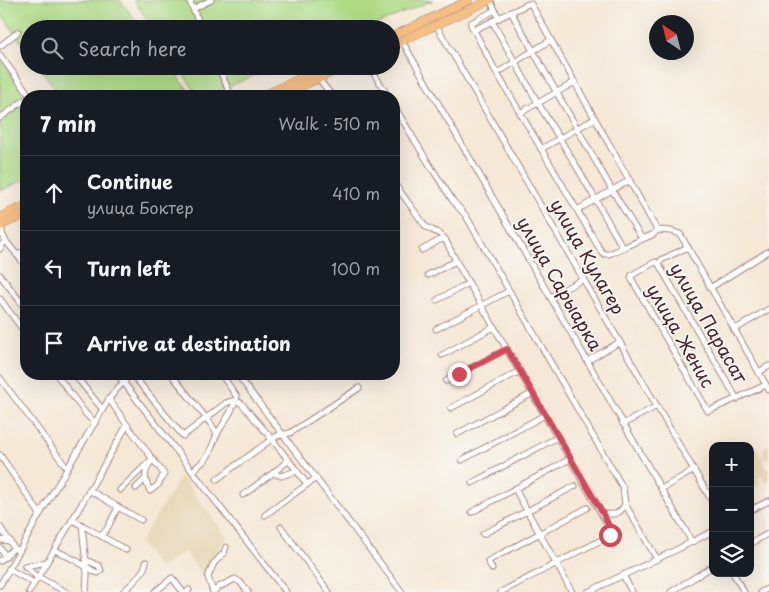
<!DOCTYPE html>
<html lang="en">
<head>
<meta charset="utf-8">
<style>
	:root { --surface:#171b24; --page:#20242c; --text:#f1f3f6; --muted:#9ea1a6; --line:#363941 }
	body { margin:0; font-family:"Playpen Sans",sans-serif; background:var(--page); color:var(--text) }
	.controls { position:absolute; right:15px; bottom:15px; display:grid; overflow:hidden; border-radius:10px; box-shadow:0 5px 20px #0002 }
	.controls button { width:45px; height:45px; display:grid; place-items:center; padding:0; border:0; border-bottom:1px solid var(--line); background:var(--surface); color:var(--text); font:25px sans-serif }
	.compass { position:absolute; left:649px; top:15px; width:45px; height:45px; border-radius:50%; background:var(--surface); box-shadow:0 5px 20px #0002; rotate:325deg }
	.stop { position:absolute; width:15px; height:15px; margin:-11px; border:4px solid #d1495b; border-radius:50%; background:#fff }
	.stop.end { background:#d1495b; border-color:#fff; box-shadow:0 1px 5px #0008 }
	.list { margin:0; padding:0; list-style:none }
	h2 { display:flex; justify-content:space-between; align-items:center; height:65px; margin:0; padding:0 20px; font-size:21px }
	h2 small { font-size:16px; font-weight:400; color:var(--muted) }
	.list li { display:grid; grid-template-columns:32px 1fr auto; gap:15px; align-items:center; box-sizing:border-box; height:75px; padding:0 20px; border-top:1px solid var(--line) }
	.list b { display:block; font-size:19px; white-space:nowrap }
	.list p { margin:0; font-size:16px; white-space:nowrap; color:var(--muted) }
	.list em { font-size:16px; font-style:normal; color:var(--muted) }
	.icon { flex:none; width:28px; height:28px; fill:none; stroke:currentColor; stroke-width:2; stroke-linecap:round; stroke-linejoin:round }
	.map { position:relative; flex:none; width:769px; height:592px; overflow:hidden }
	.search { position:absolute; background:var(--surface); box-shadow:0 5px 20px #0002; left:20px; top:20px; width:380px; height:55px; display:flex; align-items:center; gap:12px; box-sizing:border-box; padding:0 18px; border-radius:28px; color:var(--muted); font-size:19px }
	.panel { position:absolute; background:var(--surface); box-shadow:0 5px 20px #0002; left:20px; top:90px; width:380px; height:290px; border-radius:20px }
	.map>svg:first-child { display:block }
	.built { fill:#e8d9ba }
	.green { fill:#afdb86; stroke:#7c7d58 }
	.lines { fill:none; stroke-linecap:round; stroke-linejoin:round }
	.minor-casing { stroke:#a08481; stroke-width:7 }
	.highway-casing { stroke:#a08481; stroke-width:9 }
	.minor { stroke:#fff; stroke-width:5 }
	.highway { stroke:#f5bf86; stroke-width:8 }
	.route { stroke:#d1495b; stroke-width:6 }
	.labels { text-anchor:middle; stroke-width:4; stroke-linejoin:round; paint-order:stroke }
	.street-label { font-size:18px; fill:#4a1f2b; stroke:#f6f6f2 }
</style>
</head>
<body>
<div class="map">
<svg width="769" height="592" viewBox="0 0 769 592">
	<rect width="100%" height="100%" fill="#f6f6f2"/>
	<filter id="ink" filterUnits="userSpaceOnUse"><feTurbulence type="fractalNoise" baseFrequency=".02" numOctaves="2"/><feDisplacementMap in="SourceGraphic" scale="10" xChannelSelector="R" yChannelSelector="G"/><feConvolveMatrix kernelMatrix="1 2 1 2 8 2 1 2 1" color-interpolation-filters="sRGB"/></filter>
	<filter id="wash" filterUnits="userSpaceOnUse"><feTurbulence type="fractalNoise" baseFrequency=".0096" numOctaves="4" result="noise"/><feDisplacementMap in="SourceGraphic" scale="20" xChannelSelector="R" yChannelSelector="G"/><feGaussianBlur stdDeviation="1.12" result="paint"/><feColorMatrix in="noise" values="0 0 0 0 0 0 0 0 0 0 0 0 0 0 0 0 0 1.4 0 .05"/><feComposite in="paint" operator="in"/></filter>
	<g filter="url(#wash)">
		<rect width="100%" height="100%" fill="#f5e8d7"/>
		<g class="built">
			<path d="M769,445V461L766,457L762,459L767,469L769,468V472L767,473L768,475L769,474V483H767L763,477H761L758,479L761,484L754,488L750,482V462L753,460L750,455V454L753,452L752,449L755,447L761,456L765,454L763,449Z"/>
			<path d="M181,476L227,537L204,573L200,571L184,551L159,569L140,542Z"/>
		</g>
		<g class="green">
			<path d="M0,0H120L142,29H29V53L0,12Z"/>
			<path d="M134,0H433L366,29H153Z"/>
			<path d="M0,57L26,98V179L0,191Z"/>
			<path d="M39,66H170L193,96H60Z"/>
			<path d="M178,66H277L206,96H198Z"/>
		</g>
	</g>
	<g filter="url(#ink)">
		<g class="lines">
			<g class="minor-casing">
				<g id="minor">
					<path d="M189,0L202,29"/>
					<path d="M490,0L499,18"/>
					<path d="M193,9L211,0"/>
					<path d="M495,10L471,23V25L494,68L601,251L604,254H609L654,234L657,230L671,231L680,234L769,390"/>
					<path d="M511,12L612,190L642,239"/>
					<path d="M492,21L538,103L581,174L623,248"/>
					<path d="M436,25L713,503"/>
					<path d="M474,30L528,4H531L657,230"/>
					<path d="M402,41L692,542"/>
					<path d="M0,46L18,32"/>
					<path d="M0,55L30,96"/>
					<path d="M218,66L231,96"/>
					<path d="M369,66L388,96"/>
					<path d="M497,73L551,40"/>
					<path d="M319,79L332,96"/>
					<path d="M394,106L429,164L453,201L466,216L623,488L625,504L657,559"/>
					<path d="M520,113L575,82"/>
					<path d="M0,118L26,99"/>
					<path d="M541,149L594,119"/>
					<path d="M394,183L426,227L440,234L445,239L456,261L613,534L501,592"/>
					<path d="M577,210L630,180"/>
					<path d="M5,240L26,266"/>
					<path d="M0,249L5,240L2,233V225"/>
					<path d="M422,250L440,240L445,239"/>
					<path d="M17,255L26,250"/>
					<path d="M661,260L688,247"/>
					<path d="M0,275L26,309"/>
					<path d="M428,275L456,261"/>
					<path d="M710,288L769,251"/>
					<path d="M550,297L583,279"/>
					<path d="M0,299L26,334"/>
					<path d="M437,300L469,283"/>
					<path d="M436,329L509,291"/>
					<path d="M734,330L769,309"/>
					<path d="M442,355L494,327"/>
					<path d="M587,361L620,342"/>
					<path d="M759,372L769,366"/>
					<path d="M56,374L86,414L95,423"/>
					<path d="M74,374L99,405L103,409"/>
					<path d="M117,374L286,592"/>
					<path d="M132,374L183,436L226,403C232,400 235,400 241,403L272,439L217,479"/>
					<path d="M171,374L211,424L217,434"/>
					<path d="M237,374L402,592"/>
					<path d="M0,378L67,468"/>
					<path d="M446,381L507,349"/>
					<path d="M737,399L658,263L655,262L632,275L631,278L708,411L711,410L766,385"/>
					<path d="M451,408L520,371"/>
					<path d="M623,424L657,406"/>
					<path d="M127,425L164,474L158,485L150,491C143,477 144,471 153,459"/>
					<path d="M457,434L533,393"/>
					<path d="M0,455L40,514"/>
					<path d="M462,460L545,415"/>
					<path d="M192,471L205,460L209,454L217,434L230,413L237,397L221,374"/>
					<path d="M273,473L289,460"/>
					<path d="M472,483L558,437"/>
					<path d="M307,484L272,439L277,436L290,433L359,388"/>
					<path d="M136,488L145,479"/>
					<path d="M515,489L572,592"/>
					<path d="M661,489L694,470"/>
					<path d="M89,490L118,507"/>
					<path d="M120,490L149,462"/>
					<path d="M243,495L273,473L281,476L297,471"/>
					<path d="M750,510L769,501"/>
					<path d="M472,512L570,459"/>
					<path d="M603,514C613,515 620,515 625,504"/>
					<path d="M265,515L316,478"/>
					<path d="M72,520L82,525L87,574L86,592"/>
					<path d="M82,525L126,550"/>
					<path d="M0,527L14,548L19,551"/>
					<path d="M281,527L329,592"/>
					<path d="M483,534L575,486"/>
					<path d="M101,536L107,529L118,507L141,520"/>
					<path d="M0,540L10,541"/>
					<path d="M750,544L769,533"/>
					<path d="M0,548L6,557"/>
					<path d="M55,550L75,560L95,572L98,573L101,570L99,566L86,560"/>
					<path d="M0,561L14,548"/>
					<path d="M25,566L47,562"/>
					<path d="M25,566L38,578"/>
					<path d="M9,569L34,583"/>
					<path d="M492,569L488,561L587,508"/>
					<path d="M733,573L744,592"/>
					<path d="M623,575L632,592"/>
					<path d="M38,577L66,592"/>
					<path d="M0,585L40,514L109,399L116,390L131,374"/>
					<path d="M29,592L77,512L127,425L109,399"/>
					<path d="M123,592C131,585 145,572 146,562"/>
					<path d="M155,592L172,578L183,592"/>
					<path d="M187,592L189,590"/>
					<path d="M213,592L208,577L214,563L224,553L226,547"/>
					<path d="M213,592L219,587L235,579L240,582L248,592"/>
					<path d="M588,592C629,572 672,553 713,531"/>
					<path d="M671,592L713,566"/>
					<path d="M761,592L769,588"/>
				</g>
			</g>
			<g class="highway-casing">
				<g id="highway">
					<path d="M391,37L469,0"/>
					<path d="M391,46L490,0"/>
					<path d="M262,96L327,66"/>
					<path d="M280,96L346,66"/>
					<path d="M0,217L26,205"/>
					<path d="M0,226L26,214"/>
				</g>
			</g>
			<use href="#minor" class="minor"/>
			<use href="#highway" class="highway"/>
		</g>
	</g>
	<g class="lines" filter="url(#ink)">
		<path class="route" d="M459,374L507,349L603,514L613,534L610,535"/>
	</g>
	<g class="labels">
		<g class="street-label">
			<text transform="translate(587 257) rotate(60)" y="6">улица Кулагер</text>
			<text transform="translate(559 284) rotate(60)" y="6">улица Сарыарка</text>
			<text transform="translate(708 323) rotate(60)" y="6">улица Парасат</text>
			<text transform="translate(680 336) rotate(60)" y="6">улица Женис</text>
		</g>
	</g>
</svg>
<div class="controls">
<button>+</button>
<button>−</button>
<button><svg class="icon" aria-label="layers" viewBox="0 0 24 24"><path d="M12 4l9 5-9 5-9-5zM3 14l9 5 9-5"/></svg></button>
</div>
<svg class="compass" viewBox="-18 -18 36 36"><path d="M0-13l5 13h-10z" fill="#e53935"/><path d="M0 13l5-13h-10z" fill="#9ea1a6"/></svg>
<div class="stop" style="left:610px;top:535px"></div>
<div class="stop end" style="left:459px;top:374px"></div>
<div class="search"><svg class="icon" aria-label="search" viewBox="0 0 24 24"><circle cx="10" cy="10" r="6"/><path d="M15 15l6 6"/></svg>Search here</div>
<section class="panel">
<h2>7 min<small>Walk · 510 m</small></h2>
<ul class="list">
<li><svg class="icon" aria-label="ahead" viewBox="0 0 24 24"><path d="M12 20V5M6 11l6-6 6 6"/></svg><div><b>Continue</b><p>улица Боктер</p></div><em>410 m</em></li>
<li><svg class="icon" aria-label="left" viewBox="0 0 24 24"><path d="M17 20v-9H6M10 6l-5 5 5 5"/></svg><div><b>Turn left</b></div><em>100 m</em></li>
<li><svg class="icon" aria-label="arrive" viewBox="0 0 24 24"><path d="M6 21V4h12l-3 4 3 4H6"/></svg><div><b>Arrive at destination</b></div></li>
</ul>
</section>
</div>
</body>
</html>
